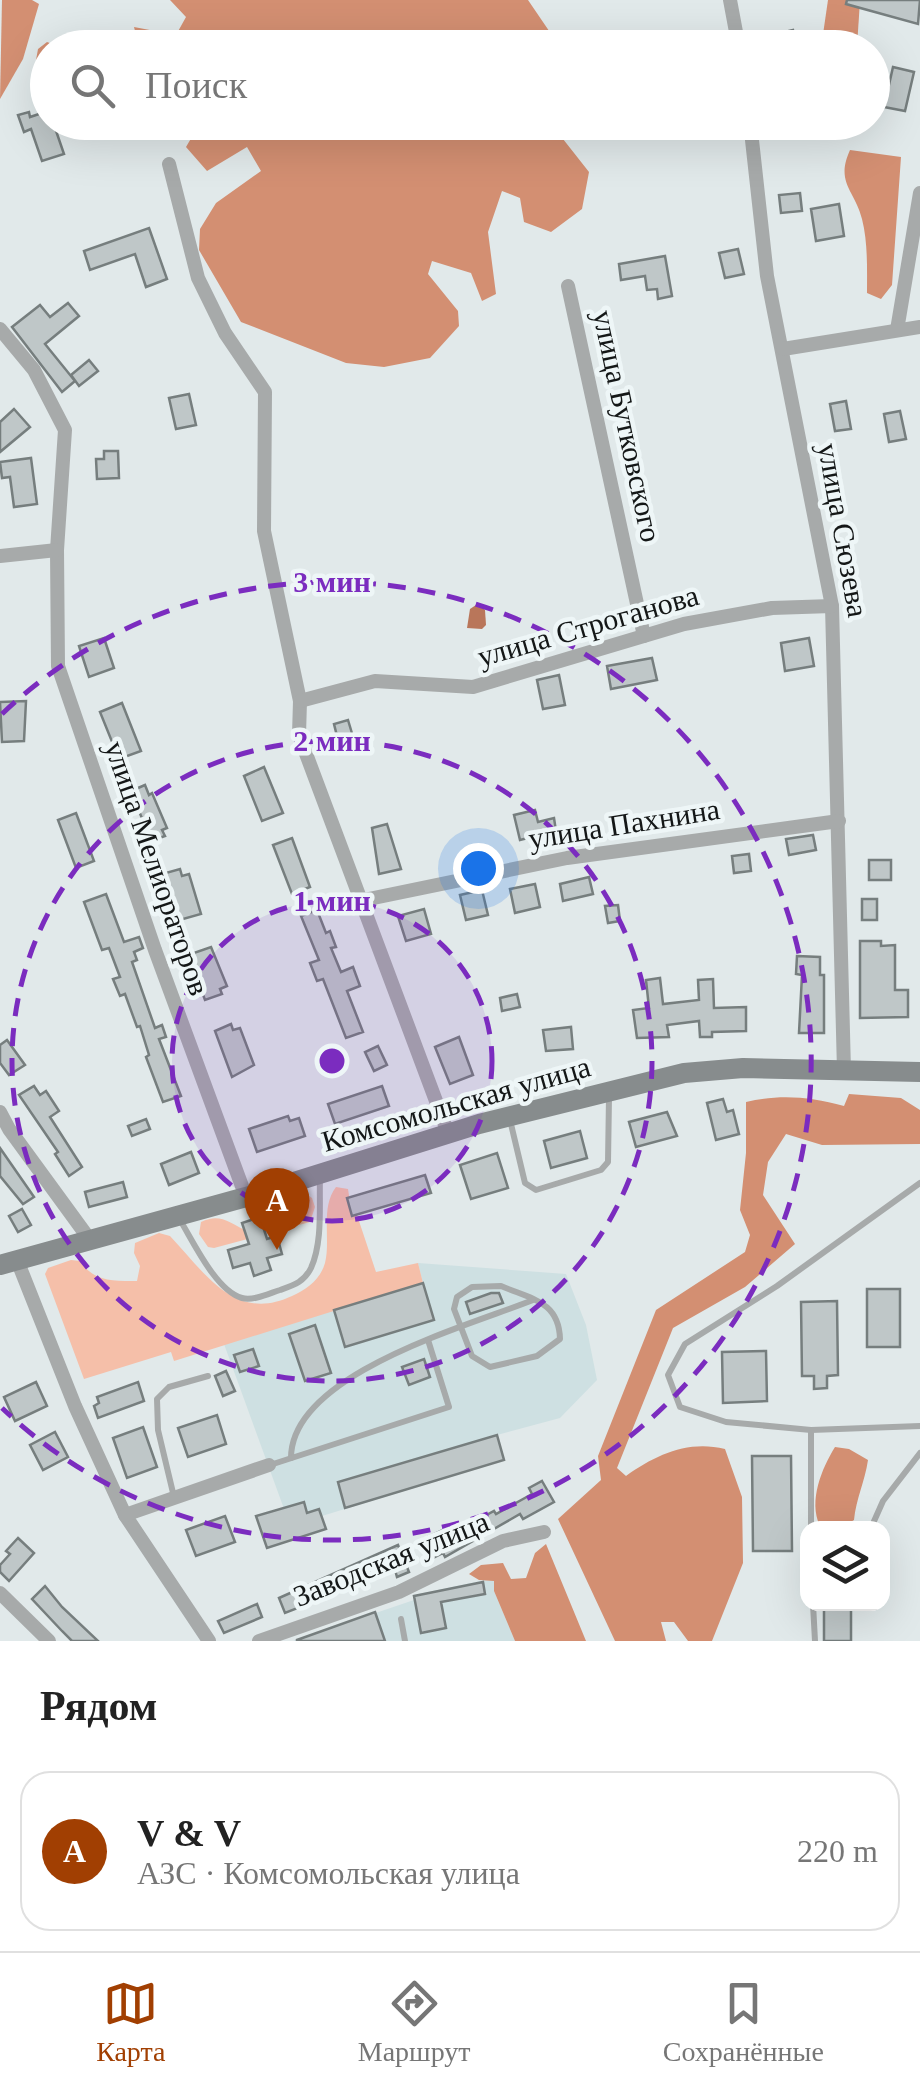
<!DOCTYPE html>
<html lang="ru">
<head>
<meta charset="utf-8">
<style>
	:root { --surface:#fff; --page:#f6f6f6; --text:#222; --muted:#767676; --line:#e0e0e0; --accent:#a13f02 }
	body { margin:0; font-family:Georgia,serif; background:var(--page); color:var(--text) }
	.controls { position:absolute; right:30px; bottom:30px; display:grid; overflow:hidden; border-radius:20px; box-shadow:0 10px 40px #0002 }
	.controls button { width:90px; height:90px; display:grid; place-items:center; padding:0; border:0; border-bottom:2px solid var(--line); background:var(--surface); color:var(--text); font:50px sans-serif }
	.you { position:absolute; left:478px; top:868px; width:35px; height:35px; margin:-25px; border:8px solid #fff; border-radius:50%; background:#1a73e8; box-shadow:0 0 0 15px #1a73e833 }
	.badge { display:grid; place-items:center; width:65px; height:65px; border-radius:50%; background:var(--accent); color:#fff; font-size:32px; font-weight:700 }
	.pin { position:absolute; translate:-50% -82px; filter:drop-shadow(0 2px 5px #0008) }
	.pin::after { content:''; position:absolute; top:52px; width:35px; height:30px; background:inherit; clip-path:polygon(0 0,100% 0,50% 100%) }
	.list { margin:0; padding:0; list-style:none }
	h2 { display:flex; justify-content:space-between; align-items:center; height:130px; margin:0; padding:0 40px; font-size:42px }
	h2 small { font-size:32px; font-weight:400; color:var(--muted) }
	.list li { display:grid; grid-template-columns:65px 1fr auto; gap:30px; align-items:center; box-sizing:border-box; height:160px; margin:0 20px 20px; padding:0 20px; border:2px solid var(--line); border-radius:30px }
	.list b { display:block; font-size:38px; white-space:nowrap }
	.list p { margin:0; font-size:32px; white-space:nowrap; color:var(--muted) }
	.list em { font-size:32px; font-style:normal; color:var(--muted) }
	.icon { flex:none; width:55px; height:55px; fill:none; stroke:currentColor; stroke-width:2; stroke-linecap:round; stroke-linejoin:round }
	.map { position:relative; flex:none; width:920px; height:1641px; overflow:hidden }
	.search { position:absolute; background:var(--surface); box-shadow:0 10px 40px #0002; left:30px; right:30px; top:30px; height:110px; display:flex; align-items:center; gap:25px; box-sizing:border-box; padding:0 35px; border-radius:55px; color:var(--muted); font-size:38px }
	.sheet { height:310px; background:var(--surface) }
	nav { display:flex; justify-content:space-around; align-items:center; box-sizing:border-box; height:140px; border-top:2px solid var(--line); background:var(--surface); font-size:28px; color:var(--muted) }
	nav a { display:grid; justify-items:center; gap:5px }
	nav .on { color:var(--accent) }
	.map>svg:first-child { display:block }
	.built { fill:#cee0e2 }
	.green { fill:#f5bfa9 }
	.forest { fill:#d38f72 }
	.water { fill:#b9765a }
	.building { fill:#bfc7c8; stroke:#767e7e; stroke-width:2.5 }
	.lines { fill:none; stroke-linecap:round; stroke-linejoin:round }
	.service { stroke:#a7aaaa; stroke-width:6 }
	.minor { stroke:#a7aaaa; stroke-width:14 }
	.secondary { stroke:#878c8d; stroke-width:20 }
	.ring { fill:none; stroke:#7b2cbf; stroke-width:5; stroke-dasharray:18 12 }
	.labels { text-anchor:middle; stroke-width:9; stroke-linejoin:round; paint-order:stroke }
	.street-label { font-size:30px; fill:#141717; stroke:#eef6f7 }
	.centre { fill:#7b2cbf; stroke:#eef6f7; stroke-width:5 }
	.ring-label { font-size:30px; text-anchor:middle; font-weight:bold; fill:#7b2cbf; stroke:#eef6f7; stroke-width:9; stroke-linejoin:round; paint-order:stroke }
</style>
</head>
<body>
<div class="map">
<svg width="920" height="1641" viewBox="0 0 920 1641">
	<rect width="100%" height="100%" fill="#e1e9ea"/>
	<g class="built">
		<path d="M418,1263L566,1274L586,1325L597,1380L560,1418L497,1435L504,1460L322,1516L326,1529L295,1539L224,1344L423,1283Z"/>
		<path d="M485,1580H494V1591L515,1641H293L414,1600V1595Z"/>
	</g>
	<g class="green">
		<path d="M336,1187L348,1189L352,1215H357L376,1272L418,1263L423,1283L174,1361L171,1352L84,1379L45,1274L48,1268L71,1260L80,1261C94,1282 113,1281 137,1281L140,1266L134,1253L135,1243L159,1233L170,1236C205,1273 235,1323 292,1296C307,1289 320,1280 325,1263C331,1239 320,1208 336,1187Z"/>
		<path d="M302,1191L312,1198L315,1207L310,1222L214,1248L208,1247L199,1234L201,1222C220,1213 228,1222 245,1230C251,1229 257,1229 262,1225C278,1214 270,1194 302,1191Z"/>
	</g>
	<g class="forest">
		<path d="M2,0H32L39,4L23,59L0,99Z"/>
		<path d="M170,0H528L560,47H139L134,27L176,35L186,17Z"/>
		<path d="M828,0H860L857,47L821,48Z"/>
		<path d="M79,35L94,40L95,47L48,48L47,67L36,60L38,49L47,42L61,47Z"/>
		<path d="M200,123H562L563,139L589,172L582,209L551,232L524,222L520,198L502,191L488,232L496,294L482,301L471,273L432,261L428,274L458,311L459,326L430,358L384,367L346,363L241,322L199,250L200,229L216,203L261,171L247,147L207,171L186,147Z"/>
		<path d="M850,150L901,157L892,285L881,299L867,293C867,269 868,243 862,219C855,190 835,183 850,150Z"/>
		<path d="M849,1094L901,1098L920,1110V1144L822,1145L786,1134L768,1162L763,1195L795,1244L745,1287L673,1328L617,1468L626,1476C656,1455 687,1440 725,1449L742,1497L743,1563L712,1641H688L674,1622H661L666,1641H615L558,1519L601,1480L598,1456L656,1310L745,1252L750,1235L740,1210L746,1153V1102C782,1094 809,1097 844,1106Z"/>
		<path d="M835,1447L849,1449L868,1460C865,1481 856,1499 854,1520L844,1526H820C808,1501 822,1468 835,1447Z"/>
		<path d="M546,1544L586,1641H515L494,1591V1581L479,1580L469,1574L481,1565L503,1563L511,1579L526,1578L535,1553Z"/>
	</g>
	<path class="water" d="M479,603L485,610L486,625L482,629L467,628L470,609Z"/>
	<g class="building">
		<path d="M847,0H920L918,24L846,4Z"/>
		<path d="M793,30L797,48H765L763,37Z"/>
		<path d="M893,67L914,72L905,111L884,107Z"/>
		<path d="M48,111V122H53L64,154L42,161L31,129L24,132L18,115L29,112L30,117Z"/>
		<path d="M800,193L802,211L781,213L779,195Z"/>
		<path d="M839,204L844,236L816,241L811,209Z"/>
		<path d="M149,228L167,279L146,287L135,254L90,270L84,251Z"/>
		<path d="M738,249L744,274L725,278L719,253Z"/>
		<path d="M665,256L672,296L658,299L657,289L647,290L645,276L621,280L619,264Z"/>
		<path d="M68,303L79,316L45,344L75,381L62,392L12,327L40,305L50,317Z"/>
		<path d="M89,360L98,371L79,386L71,375Z"/>
		<path d="M189,394L196,425L176,429L169,398Z"/>
		<path d="M846,401L851,429L835,431L830,404Z"/>
		<path d="M14,409L30,427L0,452V422Z"/>
		<path d="M900,411L906,439L889,442L884,414Z"/>
		<path d="M104,451H118L119,478L97,479L96,459H104Z"/>
		<path d="M31,458L37,504L14,507L10,477L2,478L0,462Z"/>
		<path d="M104,638L114,668L89,677L79,646Z"/>
		<path d="M809,638L814,666L785,671L781,643Z"/>
		<path d="M652,658L657,680L611,689L607,666Z"/>
		<path d="M559,675L565,705L543,709L537,680Z"/>
		<path d="M26,701L24,741L2,742L0,702Z"/>
		<path d="M122,703L141,751L119,759L100,712Z"/>
		<path d="M348,720L354,740L339,744L334,724Z"/>
		<path d="M264,767L283,813L262,821L244,776Z"/>
		<path d="M145,785L149,795L152,793L167,828L162,830L165,836L151,841L131,791Z"/>
		<path d="M535,810L538,822L554,818L556,831L520,840L514,815Z"/>
		<path d="M76,813L94,861L76,868L58,820Z"/>
		<path d="M387,824L401,869L379,874L372,828Z"/>
		<path d="M813,835L816,850L789,855L786,839Z"/>
		<path d="M292,838L310,887L292,894L273,845Z"/>
		<path d="M749,854L751,871L734,873L732,856Z"/>
		<rect x="869" y="860" width="22" height="20"/>
		<path d="M180,869L182,876L189,874L201,914L176,921L162,874Z"/>
		<path d="M589,877L593,894L563,901L560,884Z"/>
		<path d="M535,884L540,907L515,913L510,889Z"/>
		<path d="M482,890L488,915L466,920L460,895Z"/>
		<path d="M106,894L124,942L139,937L143,948L134,952L137,960L132,962L155,1028L162,1025L166,1037L159,1039L181,1096L163,1102L146,1057L149,1055L140,1026L137,1027L125,994L120,996L113,979L120,977L109,948L102,950L84,902Z"/>
		<rect x="862" y="899" width="15" height="21"/>
		<path d="M618,905L620,921L608,923L605,906Z"/>
		<path d="M424,909L431,934L406,941L398,916Z"/>
		<path d="M317,910L326,933L330,931L336,947L331,948L341,972L353,967L360,986L347,991L363,1032L346,1038L323,979L317,981L310,963L319,960L301,916Z"/>
		<path d="M860,941H881V946L895,945V990H908V1017L860,1018Z"/>
		<path d="M211,947L227,986L220,989L222,994L205,1000L188,955Z"/>
		<path d="M797,956L820,957V975H824V1033H799L802,975L796,974Z"/>
		<path d="M660,978L663,1004L699,1000L698,980L713,979L714,1008L746,1007V1031L712,1032V1037H700L699,1021L667,1025L669,1037L637,1038L633,1010L649,1008L646,980Z"/>
		<path d="M517,994L520,1007L502,1011L500,998Z"/>
		<path d="M231,1024L233,1030L240,1028L254,1065L232,1077L215,1031Z"/>
		<path d="M571,1027L573,1049L546,1051L543,1030Z"/>
		<path d="M459,1037L473,1075L450,1084L435,1047Z"/>
		<path d="M7,1040L25,1065L9,1075L0,1063V1045Z"/>
		<path d="M378,1046L387,1065L374,1071L365,1052Z"/>
		<path d="M34,1086L40,1095L46,1091L59,1111L50,1117L82,1167L69,1176L55,1154L58,1152L19,1095Z"/>
		<path d="M382,1086L389,1106L335,1124L328,1104Z"/>
		<path d="M723,1099L727,1112L733,1110L739,1134L716,1140L707,1103Z"/>
		<path d="M667,1112L677,1136L636,1147L629,1122Z"/>
		<path d="M288,1116L290,1121L299,1118L305,1136L257,1152L249,1129Z"/>
		<path d="M146,1119L150,1129L132,1136L128,1126Z"/>
		<path d="M580,1131L587,1158L551,1168L544,1141Z"/>
		<path d="M0,1148L34,1197L23,1204L0,1176Z"/>
		<path d="M191,1152L199,1173L169,1185L161,1164Z"/>
		<path d="M497,1153L508,1188L471,1199L460,1165Z"/>
		<path d="M425,1175L431,1193L352,1216L347,1198Z"/>
		<path d="M123,1182L127,1197L89,1207L85,1192Z"/>
		<path d="M22,1209L31,1225L18,1232L9,1216Z"/>
		<path d="M260,1217L267,1239L277,1236L282,1254L267,1258L271,1270L254,1276L250,1263L233,1268L228,1250L249,1244L242,1223Z"/>
		<path d="M423,1283L434,1320L345,1347L334,1310Z"/>
		<rect x="867" y="1289" width="33" height="58"/>
		<path d="M491,1293H499L503,1303L470,1314L466,1302Z"/>
		<path d="M837,1301L838,1375L827,1376V1388L814,1389V1376H802L801,1302Z"/>
		<path d="M315,1325L331,1373L305,1381L289,1334Z"/>
		<path d="M253,1349L259,1366L240,1372L234,1355Z"/>
		<path d="M766,1351L767,1401L723,1403L722,1352Z"/>
		<path d="M424,1359L430,1377L409,1385L402,1367Z"/>
		<path d="M226,1371L235,1391L223,1396L215,1376Z"/>
		<path d="M36,1382L47,1406L15,1421L4,1397Z"/>
		<path d="M138,1382L144,1401L98,1418L94,1406L99,1403L97,1397Z"/>
		<path d="M217,1415L226,1444L188,1457L178,1428Z"/>
		<path d="M143,1427L157,1467L127,1478L113,1438Z"/>
		<path d="M55,1432L68,1457L43,1470L30,1445Z"/>
		<path d="M497,1435L504,1460L345,1508L338,1482Z"/>
		<path d="M752,1456H791L792,1551H753Z"/>
		<path d="M542,1481L554,1502L523,1519L520,1514L445,1557L443,1553L431,1559L425,1545L430,1542L428,1537L443,1530L447,1539L455,1535L482,1521L481,1518L494,1511L496,1514L532,1494L529,1488Z"/>
		<path d="M304,1502L307,1513L319,1509L326,1529L267,1548L256,1516Z"/>
		<path d="M225,1516L235,1542L196,1556L186,1530Z"/>
		<path d="M18,1538L34,1553L9,1581L0,1572V1565L10,1554L6,1551Z"/>
		<path d="M398,1545L409,1572L397,1577L395,1570L285,1613L279,1598Z"/>
		<path d="M483,1582L485,1594L441,1602L446,1628L421,1633L414,1596Z"/>
		<path d="M45,1586L62,1607L98,1641H72L62,1631L32,1599Z"/>
		<path d="M257,1604L262,1617L224,1633L218,1621Z"/>
		<rect x="824" y="1604" width="27" height="37"/>
		<path d="M375,1612L385,1641H297V1640Z"/>
	</g>
	<g class="lines">
		<g class="service">
			<path d="M510,1120L525,1183L536,1190L601,1170L608,1162L609,1097"/>
			<path d="M920,1183L777,1286L685,1344L668,1375L680,1407L726,1422L811,1430L920,1426"/>
			<path d="M180,1220C193,1241 216,1291 242,1298C254,1301 270,1293 280,1290C294,1285 304,1282 311,1268C323,1241 319,1206 320,1176"/>
			<path d="M501,1286C531,1299 559,1301 560,1339L537,1356L490,1367L472,1356L454,1309L457,1297L472,1287Z"/>
			<path d="M291,1458C291,1374 468,1326 533,1300"/>
			<path d="M270,1465L449,1407L428,1340"/>
			<path d="M174,1497L158,1430L157,1399L169,1387L208,1376"/>
			<path d="M811,1528V1430"/>
			<path d="M871,1528L883,1501L920,1453"/>
			<path d="M813,1604L815,1641"/>
			<path d="M401,1619L405,1641"/>
		</g>
		<g class="minor">
			<path d="M730,0L739,48"/>
			<path d="M750,122L767,276L832,606L844,1071"/>
			<path d="M169,164L198,278L225,333L265,392L264,531L300,701L299,735L448,1133"/>
			<path d="M568,286L644,636"/>
			<path d="M0,329L34,370L65,430L57,550L58,666L155,950L246,1197"/>
			<path d="M897,330L920,193"/>
			<path d="M783,349L920,327"/>
			<path d="M0,556L57,550"/>
			<path d="M300,701L375,681L473,687L684,624L772,608L832,606"/>
			<path d="M359,901L567,858L839,821"/>
			<path d="M0,1112L9,1129L90,1240"/>
			<path d="M17,1260L75,1406L125,1515L209,1641"/>
			<path d="M125,1515L269,1465"/>
			<path d="M0,1593L49,1641"/>
			<path d="M259,1641L399,1592L503,1541L544,1532"/>
		</g>
		<path class="secondary" d="M0,1265L246,1197L479,1124L684,1073L743,1068L920,1072"/>
	</g>
	<circle cx="332" cy="1061" r="160" fill="#7b2cbf" fill-opacity=".12"/>
	<g class="ring">
		<circle cx="332" cy="1061" r="160"/>
		<circle cx="332" cy="1061" r="320"/>
		<path d="M2 714A479 479 0 1 1 2 1408"/>
	</g>
	<g class="labels">
		<g class="street-label">
			<text transform="translate(627 426) rotate(78)" y="10">улица Бутковского</text>
			<text transform="translate(843 530) rotate(80)" y="10">улица Сюзева</text>
			<text transform="translate(588 626) rotate(-16)" y="10">улица Строганова</text>
			<text transform="translate(624 824) rotate(-9)" y="10">улица Пахнина</text>
			<text transform="translate(157 868) rotate(71)" y="10">улица Мелиораторов</text>
			<text transform="translate(456 1104) rotate(-16)" y="10">Комсомольская улица</text>
			<text transform="translate(391 1559) rotate(-22)" y="10">Заводская улица</text>
		</g>
	</g>
	<circle cx="332" cy="1061" r="15" class="centre"/>
	<g class="ring-label">
		<text x="332" y="592">3 мин</text>
		<text x="332" y="751">2 мин</text>
		<text x="332" y="911">1 мин</text>
	</g>
</svg>
<div class="controls">
<button><svg class="icon" aria-label="layers" viewBox="0 0 24 24"><path d="M12 4l9 5-9 5-9-5zM3 14l9 5 9-5"/></svg></button>
</div>
<div class="you"></div>
<div class="pin badge" style="left:277px;top:1250px">A</div>
<div class="search"><svg class="icon" aria-label="search" viewBox="0 0 24 24"><circle cx="10" cy="10" r="6"/><path d="M15 15l6 6"/></svg>Поиск</div>
</div>
<section class="sheet">
<h2>Рядом<small></small></h2>
<ul class="list">
<li><span class="badge">A</span><div><b>V &amp; V</b><p>АЗС · Комсомольская улица</p></div><em>220 m</em></li>
</ul>
</section>
<nav>
<a class="on"><svg class="icon" aria-label="map" viewBox="0 0 24 24"><path d="M3 6l6-2 6 2 6-2v14l-6 2-6-2-6 2zM9 4v14M15 6v14"/></svg>Карта</a>
<a><svg class="icon" aria-label="directions" viewBox="0 0 24 24"><path d="M12 3l9 9-9 9-9-9zM9 14v-3h6M13 9l2 2-2 2"/></svg>Маршрут</a>
<a><svg class="icon" aria-label="saved" viewBox="0 0 24 24"><path d="M7 4h10v16l-5-4-5 4z"/></svg>Сохранённые</a>
</nav>
</body>
</html>
